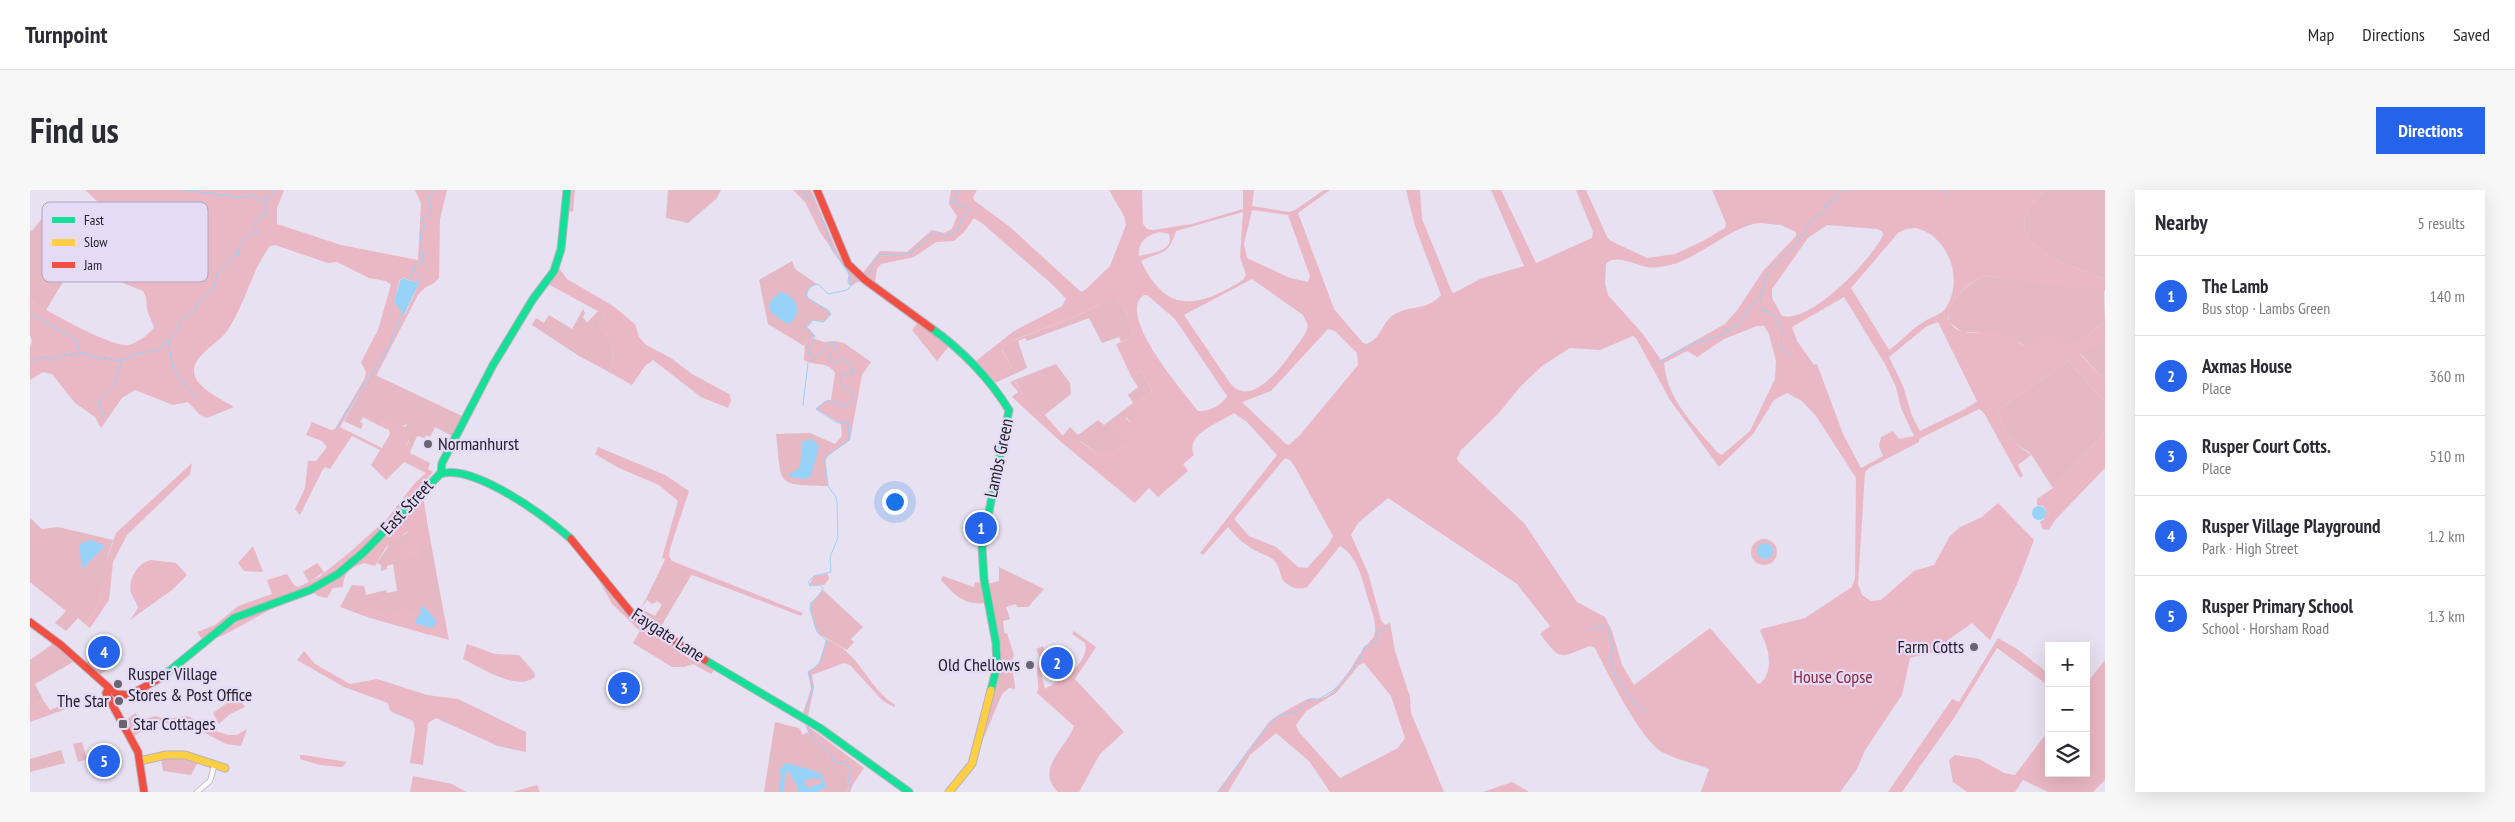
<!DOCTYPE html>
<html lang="en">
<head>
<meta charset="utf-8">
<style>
	:root { --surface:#fff; --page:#f7f7f7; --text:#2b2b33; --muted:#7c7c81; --line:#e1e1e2; --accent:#2563eb }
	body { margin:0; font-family:"PT Sans Narrow",sans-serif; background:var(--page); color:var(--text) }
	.controls { position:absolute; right:15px; bottom:15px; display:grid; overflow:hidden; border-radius:0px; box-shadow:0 5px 20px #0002 }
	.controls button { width:45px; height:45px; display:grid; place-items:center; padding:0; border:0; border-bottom:1px solid var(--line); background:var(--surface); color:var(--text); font:25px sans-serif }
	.you { position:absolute; left:864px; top:311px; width:18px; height:18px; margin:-12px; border:4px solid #fff; border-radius:50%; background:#1a73e8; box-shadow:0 0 0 8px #1a73e833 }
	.badge { display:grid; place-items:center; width:32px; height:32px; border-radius:50%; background:var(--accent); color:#fff; font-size:16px; font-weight:700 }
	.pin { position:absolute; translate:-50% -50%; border:2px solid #fff; box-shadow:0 1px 5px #0006 }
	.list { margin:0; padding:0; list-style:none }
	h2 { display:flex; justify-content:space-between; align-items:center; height:65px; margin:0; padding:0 20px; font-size:21px }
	h2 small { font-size:16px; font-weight:400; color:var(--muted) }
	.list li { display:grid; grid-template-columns:32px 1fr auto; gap:15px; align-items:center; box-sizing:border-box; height:80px; padding:0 20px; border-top:1px solid var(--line) }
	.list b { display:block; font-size:19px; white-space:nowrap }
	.list p { margin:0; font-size:16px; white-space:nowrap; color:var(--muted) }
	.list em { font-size:16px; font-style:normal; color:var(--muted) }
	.icon { flex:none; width:28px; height:28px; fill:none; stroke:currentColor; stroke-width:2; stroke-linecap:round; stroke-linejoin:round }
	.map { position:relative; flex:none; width:2075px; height:602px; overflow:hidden; border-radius:0px }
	header { display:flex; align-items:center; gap:30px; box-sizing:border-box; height:70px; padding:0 25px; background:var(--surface); border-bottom:1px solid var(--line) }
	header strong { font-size:24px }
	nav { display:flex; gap:28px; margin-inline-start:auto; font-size:18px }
	.intro { display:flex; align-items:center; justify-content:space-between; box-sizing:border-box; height:120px; padding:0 30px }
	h1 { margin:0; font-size:35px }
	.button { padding:12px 22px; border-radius:0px; background:var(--accent); color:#fff; font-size:18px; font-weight:700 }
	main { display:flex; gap:30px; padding:0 30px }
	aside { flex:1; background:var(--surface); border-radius:0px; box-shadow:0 5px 20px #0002 }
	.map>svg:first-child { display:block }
	.green { fill:#e6b8c3 }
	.forest { fill:#eab7c4; fill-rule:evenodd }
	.water { fill:#97d3f8; fill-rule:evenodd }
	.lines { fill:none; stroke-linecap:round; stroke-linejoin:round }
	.stream { stroke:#97d3f8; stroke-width:1 }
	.street-casing { stroke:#b7b2be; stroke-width:6 }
	.fast-casing { stroke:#b7b2be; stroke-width:9 }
	.slow-casing { stroke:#b7b2be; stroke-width:9 }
	.jam-casing { stroke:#b7b2be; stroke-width:9 }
	.street { stroke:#fbfafd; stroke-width:4.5 }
	.fast { stroke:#16e098; stroke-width:7 }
	.slow { stroke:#ffcf43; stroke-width:7 }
	.jam { stroke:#f24e42; stroke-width:7 }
	.poi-dot { fill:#696470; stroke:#e6dbf7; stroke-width:2 }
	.labels { text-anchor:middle; stroke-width:4.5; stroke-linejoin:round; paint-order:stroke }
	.poi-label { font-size:18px; fill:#25212b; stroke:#e6dbf7; text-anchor:start }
	.street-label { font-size:18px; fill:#25212b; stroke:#e6dbf7 }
	.park-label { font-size:18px; fill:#8d273c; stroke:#e6dbf7 }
	.key { fill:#e6dbf7; stroke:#aca3ba; stroke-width:1 }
	.key-label { font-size:14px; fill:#25212b }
</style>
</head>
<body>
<header>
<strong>Turnpoint</strong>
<nav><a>Map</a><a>Directions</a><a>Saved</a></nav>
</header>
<div class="intro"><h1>Find us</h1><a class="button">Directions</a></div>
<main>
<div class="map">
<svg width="2075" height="602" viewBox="0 0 2075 602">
	<rect width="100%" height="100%" fill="#e7e1f1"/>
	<g class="green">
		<path d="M638,0H691L686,9L658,33L636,28Z"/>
		<path d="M2015,0H2075V89C2051,79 1977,60 1998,21C2002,13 2009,6 2015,0Z"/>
		<path d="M14,26L57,52L16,120L0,110V40L2,41Z"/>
		<path d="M762,71L765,79L787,94L778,99L777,107L798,120L801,124L794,132L783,130L779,135H776L785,146L775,152L774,156L738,134L729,90Z"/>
		<path d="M1956,86L2074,100L2075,131L2055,147L2035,157L2023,145L1996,156L1968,142H1932L1919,132C1915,112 1939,91 1956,86Z"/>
		<path d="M1081,109H1087L1095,118L1104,147L1091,152L1089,147L1072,153L1059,128L997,151L995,148L988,151L997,178L965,193L961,191L982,178L972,159L985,150L1043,128Z"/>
		<path d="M553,119L555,123L553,127L557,133L568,121L575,125L569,136C582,146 587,168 579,182L549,166L502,135L506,128L514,133L519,125L542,139Z"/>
		<path d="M2075,148V191L2050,163Z"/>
		<path d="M2038,171L2075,212V242L2023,298L2000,263L1986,254L1977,244L1967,221Z"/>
		<path d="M1026,174L1040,193L1041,204L1012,227L996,209L986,192L982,191Z"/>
		<path d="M1111,180L1122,201L1102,217L1109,227L1101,233L1096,227L1095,255L1085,262L1069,265L1051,251L1040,255L1032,247L1040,237L1048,245L1068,230L1074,235L1103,213L1098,205L1108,197L1101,186Z"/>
		<path d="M341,183L432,226L422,246L405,237L400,247L396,245L395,248L387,246L381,260L376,258L379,251L374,242L377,234L372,236L356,227L350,236L333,227L330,232L333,234L331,239L314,231Z"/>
		<path d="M780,243L805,254L806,260L797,266L795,271L798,296C744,295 752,295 746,244Z"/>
		<path d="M0,328L12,339L28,337L83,350L78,365L70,411L55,434L48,428L36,441L25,433L36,421L0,392Z"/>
		<path d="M397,332L416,435L400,445L340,428L310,417L322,395L334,396L336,405L356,400L357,403L367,401L363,374L357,376V379L351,381V375L347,373L361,352Z"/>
		<path d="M287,373L294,382L279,392L273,382Z"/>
		<path d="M633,374L662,384L630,438L609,427L615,421L625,426L632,415L627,411L622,414L617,410L611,419Z"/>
		<path d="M969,377L1014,399L998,417H987L986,414L976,417L980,429L973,431L977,468L974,477L978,493L985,495V499L979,498L972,504L951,554L971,472V460L958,394L969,391Z"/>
		<path d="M913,386L944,397L945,392L952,393L955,413C934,416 924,404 911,390Z"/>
		<path d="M793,400L833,437L821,449L824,452L817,460L789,444L784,435L780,415Z"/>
		<path d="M24,453L43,472L5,494L13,510L0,517V470Z"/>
		<path d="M74,454L90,470L70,485L57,473Z"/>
		<path d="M745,532L769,538L773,545L777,542L816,589L819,596L816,602H734Z"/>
		<path d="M52,552L57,569L48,572L43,554Z"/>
		<path d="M31,560L35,573L0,582V569Z"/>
		<path d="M140,567L168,572L161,585L133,581L131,569Z"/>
	</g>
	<g class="forest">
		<path d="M55,0H254L247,18V34L311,55L388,70L391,13L385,0H417L410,29L409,88C403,96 395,95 388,105L346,186L340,184L310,237L352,258L360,244L359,240L350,236L356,227L376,237L374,242L379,249L376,258L381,260L380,263L400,273L398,279L403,282L351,343L296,390L207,424L173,451L167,442L185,435L208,416L242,404L237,390L257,384L264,395L268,397L289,387L320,362L357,329L384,294L396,283L374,272L356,290L341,275L350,260L322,246L300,279L295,277L292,281L270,325L265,319L275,298L278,271H286L297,257L292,251L276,245L282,232L301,240L305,239L335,188L336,182L331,172L348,140L361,95L356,91L339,88L307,72L298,73L245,55L240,56C221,81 215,115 197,141C188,154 163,165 164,182C165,198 192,209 204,217L177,228L170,225L158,212L143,215L105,200L92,208L71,238L65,227L45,213L22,184L13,182L0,190V157L2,151L0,145V110C17,121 82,158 99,155C107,153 120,144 124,137L117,120L116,107L113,101L43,73L56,54L71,18L68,12ZM373,88L389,93L375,125L364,112L370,89Z"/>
		<path d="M540,0H545L543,22L539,21Z"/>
		<path d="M763,0H781L809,66L834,92H827L821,96L819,93V84L790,42L775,12Z"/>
		<path d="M921,0H947L943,7L945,11L980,37L1051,102L1055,100L1080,76L1096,35L1094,26L1079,0H1112L1113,34L1117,39L1123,40L1162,34L1213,19V0H1224L1222,16L1259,22L1265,20L1294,0H1300L1268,23L1304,119L1333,153L1337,154C1353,147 1351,132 1365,124C1380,115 1397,121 1411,105L1385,36L1376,0H1390L1392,29L1422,102L1424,103L1450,89L1494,76L1461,0H1471L1506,73L1562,48L1563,42L1546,0H1556L1577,47L1581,51L1617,68L1645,64L1673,51L1695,38L1696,33L1682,0H2015C2009,6 2002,13 1998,21C1977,60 2051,79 2075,89V101L1956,86C1936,92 1921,108 1918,129C1929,151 1949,139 1968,142C1978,143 1986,153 1996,156L2017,145H2023L2035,156L2055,147L2075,131V148L2050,164L2075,191V212L2038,171L1967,221L1977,244L1986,254L2001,265L1988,275L1993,286L1990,288L1954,223L1949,219L1889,249V252L1839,278L1835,282L1828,394L1832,405L1841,411L1851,410L1884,381L1904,375L1920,346L1930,337L1952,327L1968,313L2004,350L1988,392L1960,450L1942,433L1918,450L1910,460L1880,468L1872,505L1835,560L1827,579L1810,602H1671L1679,579C1664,573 1647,570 1632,562C1610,549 1577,482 1565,458L1560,456C1528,468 1532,472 1510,444L1520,436L1487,394L1358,308L1328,333L1321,345L1338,383L1351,430L1355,435L1360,433L1365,461L1380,507L1381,523L1414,602H1300L1279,571L1246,543L1220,565L1198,602H1187L1239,532C1244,527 1277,508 1282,508C1287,508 1284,510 1289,509C1309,505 1321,476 1332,461C1336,454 1343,451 1345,443C1347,431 1339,414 1336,402C1332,386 1325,364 1310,356L1277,397C1268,401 1258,397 1252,389C1245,361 1238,370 1218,356C1210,351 1204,344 1198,337L1173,365L1170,363L1247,265L1217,232L1204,223C1191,232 1154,244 1164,265L1153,274L1158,281L1128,307L1119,298L1105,313L1031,252L982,207L988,202L980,192L984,191L1011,226L1014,224L1040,254L1050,251L1069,265L1078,259L1085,262L1095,255L1079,235L1093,226L1101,233L1108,227L1102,217L1122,201L1111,180L1101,186L1086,154L1104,147L1095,118L1087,109H1081L1043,128L986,149L972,160L982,178L961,191L946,171L984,141L1032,116L1036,109L1024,96L953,34L944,28L934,42L924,51L906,52L884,67L851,74L847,79L845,92L832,84L850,61L877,62L902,40L914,43L922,39L927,26L919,14ZM1222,20L1258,25L1280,86L1278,92L1260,88L1217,68L1214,54ZM1213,22L1210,67L1216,85L1213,90C1169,117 1137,126 1111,71C1132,60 1138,67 1146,41ZM1731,33L1751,35L1766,42V46L1733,81L1708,119L1695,134L1631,170L1612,143L1578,105L1575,93L1576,74C1584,63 1606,75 1617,77C1624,78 1632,77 1640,75C1670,68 1704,34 1731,33ZM1797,35L1847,39L1852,41L1853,45C1842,69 1781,134 1752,126L1742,108V99L1778,48ZM1886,38C1919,46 1935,91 1915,119C1911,125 1898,128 1892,133C1880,140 1871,152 1859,160L1821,98L1868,43L1876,39ZM1130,42L1139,44C1145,61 1121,63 1109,66C1107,52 1118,44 1130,42ZM1222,89L1273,125L1278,136C1276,146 1266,156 1260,165C1248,181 1220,218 1200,193L1154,125ZM1114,105H1117L1145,129L1197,206C1192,215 1179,222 1168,221C1154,202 1085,125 1114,105ZM1814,107L1855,174L1866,197L1871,218L1884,246L1869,249L1863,241L1851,247L1849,256L1853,266L1831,278L1813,244L1787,174L1784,175L1767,151L1762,137ZM1908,132L1947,211L1935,219L1890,241L1882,226L1873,196L1859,167L1897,136ZM1727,136H1734L1739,144L1746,171L1745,189L1720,241L1692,265L1687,262C1664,235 1637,210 1634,173L1657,161L1667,167L1694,149ZM1298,139L1305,141L1327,163L1328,175L1270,245L1259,255L1256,254L1212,212L1241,201ZM1603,146L1606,148L1640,210L1689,277L1723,244L1744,210L1757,203L1772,211L1786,226L1826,288L1825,388L1822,397L1775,428L1731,439L1730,441C1738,457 1745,478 1731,493L1728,494L1680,438L1604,495L1592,475L1582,441L1575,427L1547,412L1494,333L1428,271L1427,268L1431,260L1468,224L1490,197L1512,176L1540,158L1570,160ZM1255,268L1260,270L1265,277L1303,346L1298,355L1277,378L1268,377L1246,357L1219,346L1204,329ZM1334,473L1361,506L1375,548L1368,558L1310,588L1269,542L1266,535L1276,521L1306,503L1329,475Z"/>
		<path d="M529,78L537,89L583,116L605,134L609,147L616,155L641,168L662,184L699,204L701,210L698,218L671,207L623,170L615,176L602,195L579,182C587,168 582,146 569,136L575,125L518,94Z"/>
		<path d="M889,131L919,156L907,171L882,140Z"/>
		<path d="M782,148L794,152L805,151L814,153L841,172L832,185L820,250L806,260L804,255L812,246L811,234L786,219L795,211L801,210L805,183C797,170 784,177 774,170L775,152Z"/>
		<path d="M2075,242V278L2025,330L2019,340L2013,339L2010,332L2014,329L2016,320L2013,316L2007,315V309L2023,298Z"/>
		<path d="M568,257L635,285L659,301L640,359L639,366L642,371L773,423L771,426L633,374L635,369L632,368L648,311L629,295L589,278L565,264Z"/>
		<path d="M162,273L160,284L97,345L83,372L79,410L60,438L55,434L70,411L76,372L86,343Z"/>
		<path d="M393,305L400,351L392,355L391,370H387L384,366L370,370L364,364L365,359L384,348L383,343L377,342L356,357L345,376L334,373C320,378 314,381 313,397L303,398L297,408L288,406L283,402L356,344Z"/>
		<circle cx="1734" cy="362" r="13"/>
		<path d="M223,356L233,382L214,381L208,373Z"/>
		<path d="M121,370L146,373L157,385L142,400L100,430L108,418C107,413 103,408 101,403C98,390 107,373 121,370Z"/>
		<path d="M566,384L586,411L607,431L684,480L681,484L663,474L654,477H642L603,453L610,441L582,414Z"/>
		<path d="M798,384L799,389L794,395H779L784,386Z"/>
		<path d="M256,411L194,445L184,449L213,427Z"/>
		<path d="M371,417L376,420L390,422V424L386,427L389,436L401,438L407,431L401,425H414L419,450L330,424L332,418L349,420L359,425Z"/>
		<path d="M1044,441L1066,457L1045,489L1094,542L1070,564L1049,602H1028C1004,578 1037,558 1044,536L1007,503C1011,491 1003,485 1010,468L1006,459L1013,456L1017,467L1011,483L1015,499C1031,489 1054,478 1056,457L1055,453L1042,444Z"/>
		<path d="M977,443L984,465L981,473L985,495L978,494C973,477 976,461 974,444Z"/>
		<path d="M1968,448L1987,459L2019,484V496L1967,458L1924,528L1872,602H1858L1922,509L1929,512Z"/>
		<path d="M796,449C830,462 836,496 865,515L864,517L853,511L820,475L814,473L782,485L784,497L778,526L773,523L781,499L778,482L789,474Z"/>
		<path d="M437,454L465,464L489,465L504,482L505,487C486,502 451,477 433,469Z"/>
		<path d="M274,461L285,474L320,494L347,489L397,505L428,509L496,542V562L468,556L406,528L398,533L393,575L380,573L385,539L383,531L360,521L358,513L314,497L267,470Z"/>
		<path d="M2075,470V590L2063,602H2018L1993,590L1985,602H1937L1923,592L1919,570L1925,565L1949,569L1974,583L1985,585L2019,540V583H2056V494Z"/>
		<path d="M208,505L215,517L200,524L189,534L183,523Z"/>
		<path d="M13,510L20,520L35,514L36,519L0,532V517Z"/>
		<path d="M105,523L111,530L126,526L135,529L158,526L188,542L199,545H207L217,539L211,556L196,554L152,531L122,535L104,546L94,532Z"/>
		<path d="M775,534L834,578L823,594L820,602H816L819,597L817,591L779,545Z"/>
		<path d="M270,565H274L317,572L312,577L290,575L270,569Z"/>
		<path d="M383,586L422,594L436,602H380Z"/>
		<path d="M1482,592L1499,602H1453Z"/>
		<path d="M507,595L510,602H483Z"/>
	</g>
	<g class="water">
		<path d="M371,88L389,93L374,125L364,112Z"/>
		<path d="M751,102C767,106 774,125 758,134C742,124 728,117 751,102Z"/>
		<path d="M782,249L789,256L781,286L775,289L760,287V284L770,277L772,252Z"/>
		<circle cx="2009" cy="323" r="7"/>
		<path d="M61,350L73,355L74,357L52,379L49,354Z"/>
		<circle cx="1735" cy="361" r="8"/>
		<path d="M393,416L407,431L403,438L386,434V429L391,423L390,418Z"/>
		<path d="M755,573C768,576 779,578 791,584L797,597L787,602H768V598L758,581L755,584L754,602H749V590L752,589L749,580ZM783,588L790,589L792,593L777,598L774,591Z"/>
	</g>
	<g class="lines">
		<g class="stream">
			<path d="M153,0L216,8L220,4L230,11L242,5L245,0"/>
			<path d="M774,0L775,8L784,9L783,20L792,30L803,61L819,84L818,93L821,95"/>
			<path d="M1814,0H1820"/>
			<path d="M1914,0L1918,6"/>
			<path d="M384,80L390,86L388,92"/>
			<path d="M836,85L840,83L843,72L852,64L867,65L881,63L904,42L916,47L928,39L933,27L939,21L936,16L922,13L929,0"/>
			<path d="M379,90L384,76L391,74L393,70L390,44L395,36L392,29L402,22L398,8L405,0"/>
			<path d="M1731,105L1732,121L1740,122L1748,130V135L1752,139L1751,158L1760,165"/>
			<path d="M0,123L46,150L50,163"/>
			<path d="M138,151L143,178L166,209"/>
			<path d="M780,171L782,169"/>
			<path d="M0,173C8,167 15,166 24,170L32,166L54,163L68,168L90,171L108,163L127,161L147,142L150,131L164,121L167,114L184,97L187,84L205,65L209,66C209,63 208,60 209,58C211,51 221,42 228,43L223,36L231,24L236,25V9"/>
			<path d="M1625,174L1662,154L1695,144L1697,139L1700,141L1703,136H1708L1720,117L1731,105L1735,89L1741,79L1767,54L1770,46L1775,43C1776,33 1786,26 1795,22L1797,14L1806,10L1811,0"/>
			<path d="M773,215L778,173"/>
			<path d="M74,229L68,213L83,196L92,172"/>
			<path d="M306,239L358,158L372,122"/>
			<path d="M1561,439L1571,436L1577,438L1583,457L1580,465L1585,485L1605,514L1617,522"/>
			<path d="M777,527L775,519L783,499L778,482L789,474L797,451L787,442L780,419L781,413L790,404L793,398L790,395L780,396L778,392L784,386L801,382L800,367L808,348L807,313L806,307L798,296L795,271L797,266L819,250L818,232L807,233L786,219L798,210L814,216L824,211L821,200L814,198L811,194L812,184L823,183L821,174L811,168L804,174L800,171L799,164L807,157V154L801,153L786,168L778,163L785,146L775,136L779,135L782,130L794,132L801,124C796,115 778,114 776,104L781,96L788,94L798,104L817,100L829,87"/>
			<path d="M778,534C779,549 791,556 802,564V571C811,575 817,570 822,581L818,587L820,602"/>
			<path d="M1191,602L1198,588L1244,529L1249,525L1267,522L1279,509H1289L1304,500L1330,469L1334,457L1348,451L1345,443L1357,436"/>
		</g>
		<g class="street-casing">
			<path id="street" d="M167,602L180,591L184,577"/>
		</g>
		<g class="fast-casing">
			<g id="fast">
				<path d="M901,138C931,159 960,189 979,220L952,357L954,389L966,453L967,476L961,500"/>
				<path d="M411,283L412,273L463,175L503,109L524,81L531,59L537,0"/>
				<path d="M675,470L790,538L879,602"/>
				<path d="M132,487L204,428L280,400L308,384L334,362L410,284C443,273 517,327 541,349"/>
			</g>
		</g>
		<g class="slow-casing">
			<g id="slow">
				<path d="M110,571L136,565H155L195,578"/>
				<path d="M919,602L942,574L961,500"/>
			</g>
		</g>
		<g class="jam-casing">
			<g id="jam">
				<path d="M787,0L818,74L835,90L901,138"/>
				<path d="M541,349L603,425L675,470"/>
				<path d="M0,432L31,455L86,504L100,505L132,487"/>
				<path d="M78,499L76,503L108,562L114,602"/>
			</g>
		</g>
		<use href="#street" class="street"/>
		<use href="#fast" class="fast"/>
		<use href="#slow" class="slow"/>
		<use href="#jam" class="jam"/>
	</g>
	<g class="poi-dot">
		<circle cx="398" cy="254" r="5"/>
		<circle cx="1944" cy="457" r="5"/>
		<circle cx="1000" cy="475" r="5"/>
		<circle cx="88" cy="494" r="5"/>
		<circle cx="89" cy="511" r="5"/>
		<rect x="88" y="529" width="10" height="10" rx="2.5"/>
	</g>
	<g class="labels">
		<g class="poi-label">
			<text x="408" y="260">Normanhurst</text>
			<text x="1934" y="463" text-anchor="end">Farm Cotts</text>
			<text x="990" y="481" text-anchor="end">Old Chellows</text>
			<text x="98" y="490">Rusper Village<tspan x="98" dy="21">Stores &amp; Post Office</tspan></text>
			<text x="79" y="517" text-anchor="end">The Star</text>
			<text x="103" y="540">Star Cottages</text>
		</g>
		<g class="street-label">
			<text transform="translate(969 268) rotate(-78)" y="6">Lambs Green</text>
			<text transform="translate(377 317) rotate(-47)" y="6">East Street</text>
			<text transform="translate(638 445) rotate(33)" y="6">Faygate Lane</text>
		</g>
		<g class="park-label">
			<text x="1803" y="493">House Copse</text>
		</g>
	</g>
	<rect x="12" y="12" width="166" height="80" rx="8" class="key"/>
	<rect x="22" y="27" width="23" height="6" fill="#16e098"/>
	<rect x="22" y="49" width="23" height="7" fill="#ffcf43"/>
	<rect x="22" y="72" width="23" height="6" fill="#f24e42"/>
	<g class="key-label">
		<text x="54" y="35">Fast</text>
		<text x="54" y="57">Slow</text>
		<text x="54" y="80">Jam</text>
	</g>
</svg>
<div class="controls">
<button>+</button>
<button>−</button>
<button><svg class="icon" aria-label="layers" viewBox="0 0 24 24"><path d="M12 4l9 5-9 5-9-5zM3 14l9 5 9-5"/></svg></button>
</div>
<div class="you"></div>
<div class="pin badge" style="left:951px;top:338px">1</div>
<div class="pin badge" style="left:1027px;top:473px">2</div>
<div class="pin badge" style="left:594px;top:498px">3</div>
<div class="pin badge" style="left:74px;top:462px">4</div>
<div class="pin badge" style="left:74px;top:571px">5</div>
</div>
<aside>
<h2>Nearby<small>5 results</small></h2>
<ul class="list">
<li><span class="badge">1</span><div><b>The Lamb</b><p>Bus stop · Lambs Green</p></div><em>140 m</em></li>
<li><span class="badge">2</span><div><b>Axmas House</b><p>Place</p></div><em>360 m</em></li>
<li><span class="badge">3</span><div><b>Rusper Court Cotts.</b><p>Place</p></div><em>510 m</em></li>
<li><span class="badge">4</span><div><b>Rusper Village Playground</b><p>Park · High Street</p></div><em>1.2 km</em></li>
<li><span class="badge">5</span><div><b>Rusper Primary School</b><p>School · Horsham Road</p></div><em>1.3 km</em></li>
</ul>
</aside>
</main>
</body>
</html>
